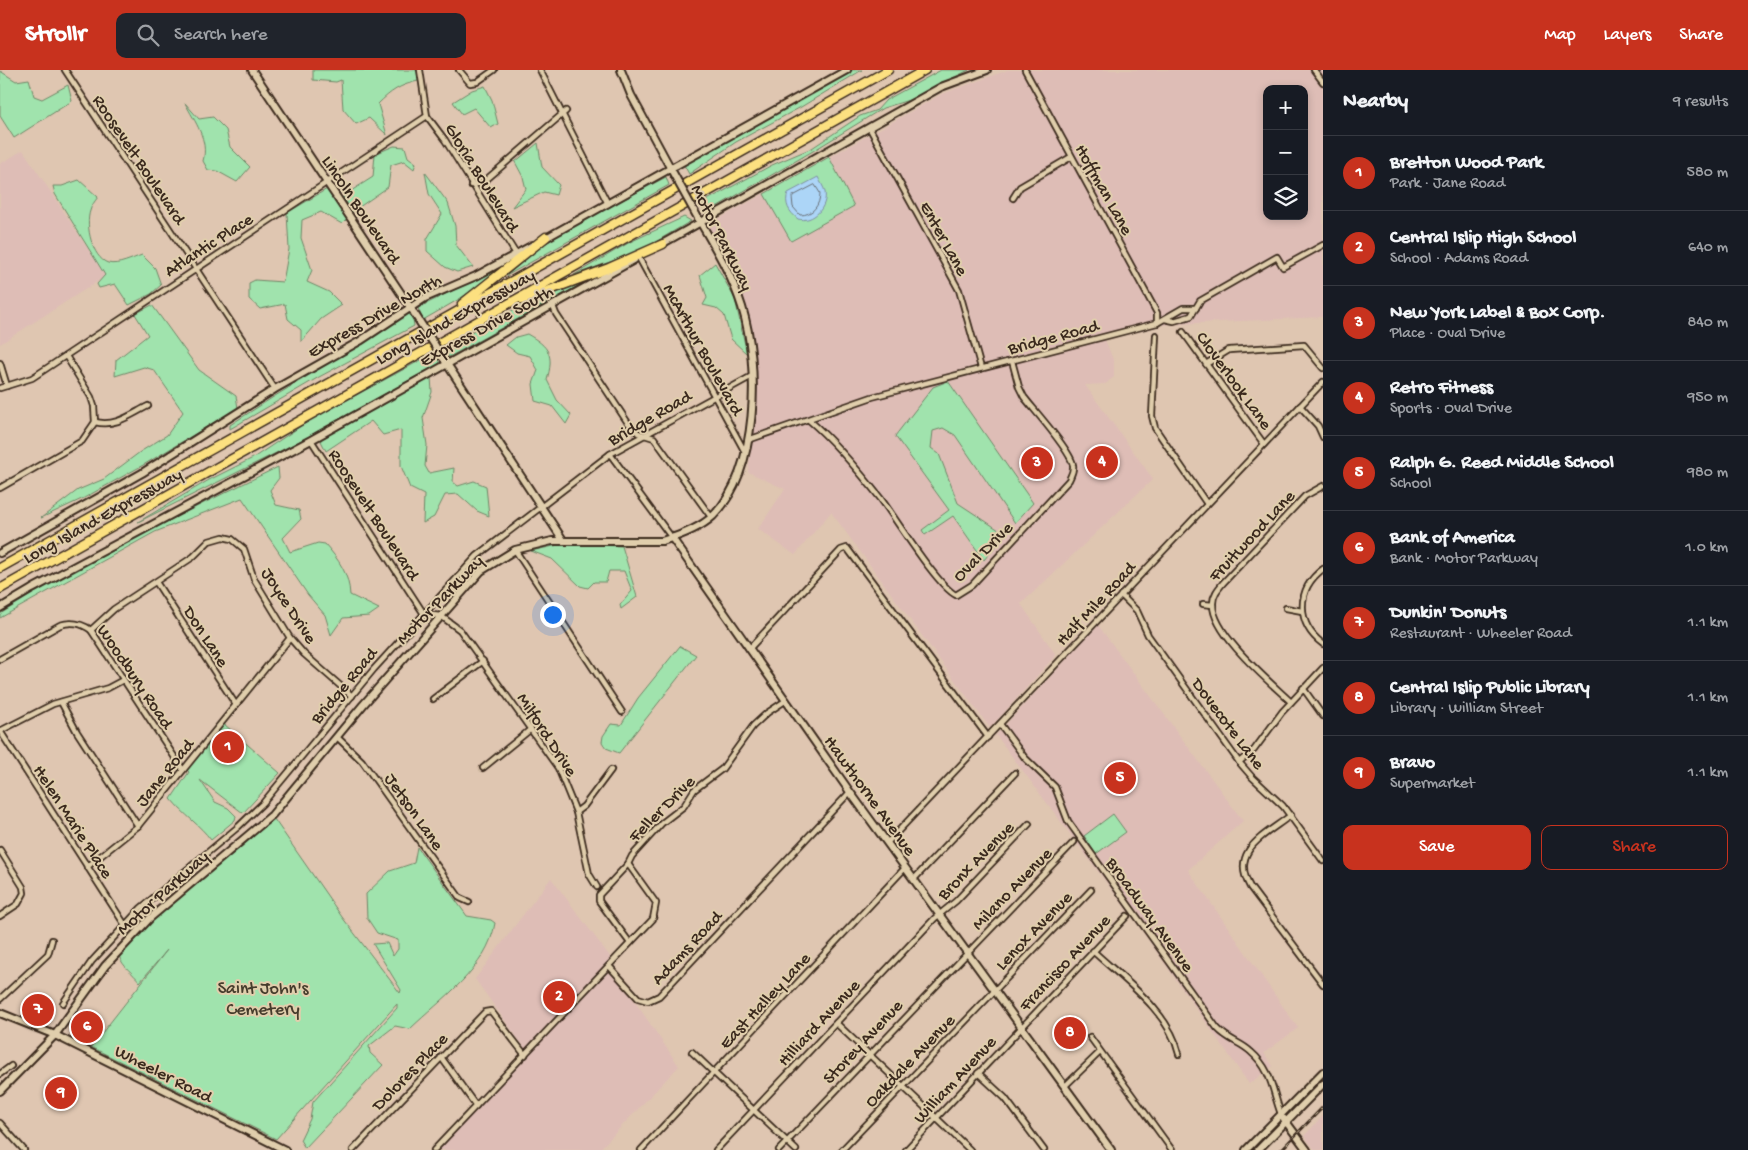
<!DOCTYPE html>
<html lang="en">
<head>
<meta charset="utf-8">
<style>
	:root { --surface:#171b24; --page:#20242c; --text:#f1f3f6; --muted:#9ea1a6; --line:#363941; --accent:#c8321e }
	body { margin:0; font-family:"Gochi Hand",sans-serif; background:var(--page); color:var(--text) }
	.controls { position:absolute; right:15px; top:15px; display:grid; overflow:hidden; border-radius:10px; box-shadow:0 2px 8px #0003 }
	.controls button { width:45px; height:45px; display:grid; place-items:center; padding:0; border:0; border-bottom:1px solid var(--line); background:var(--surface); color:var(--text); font:25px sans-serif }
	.you { position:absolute; left:552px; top:544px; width:18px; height:18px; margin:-12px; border:4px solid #fff; border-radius:50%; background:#1a73e8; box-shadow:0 0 0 8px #1a73e833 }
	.badge { display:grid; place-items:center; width:32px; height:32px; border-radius:50%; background:var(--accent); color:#fff; font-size:16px; font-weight:700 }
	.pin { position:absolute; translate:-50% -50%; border:2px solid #fff; box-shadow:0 1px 5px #0006 }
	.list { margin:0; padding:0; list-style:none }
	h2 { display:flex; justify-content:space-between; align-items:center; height:65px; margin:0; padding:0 20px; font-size:21px }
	h2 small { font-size:16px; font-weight:400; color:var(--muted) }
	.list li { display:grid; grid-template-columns:32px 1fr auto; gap:15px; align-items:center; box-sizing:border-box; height:75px; padding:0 20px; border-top:1px solid var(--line) }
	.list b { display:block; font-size:19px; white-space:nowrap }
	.list p { margin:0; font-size:16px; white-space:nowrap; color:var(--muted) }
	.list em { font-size:16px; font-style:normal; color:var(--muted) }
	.actions { display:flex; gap:10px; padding:15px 20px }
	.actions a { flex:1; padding:11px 0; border:1px solid var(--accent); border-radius:10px; text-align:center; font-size:18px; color:var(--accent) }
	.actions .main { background:var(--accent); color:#fff }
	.icon { flex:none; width:28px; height:28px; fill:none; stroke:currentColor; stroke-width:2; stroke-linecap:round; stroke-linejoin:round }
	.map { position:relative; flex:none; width:1323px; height:1080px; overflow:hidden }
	header { display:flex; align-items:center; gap:30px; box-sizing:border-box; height:70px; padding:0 25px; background:var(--accent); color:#fff }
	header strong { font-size:24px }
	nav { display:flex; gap:28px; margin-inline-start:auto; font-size:18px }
	.search { width:350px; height:45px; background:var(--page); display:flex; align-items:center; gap:12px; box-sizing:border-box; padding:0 18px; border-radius:10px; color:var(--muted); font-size:19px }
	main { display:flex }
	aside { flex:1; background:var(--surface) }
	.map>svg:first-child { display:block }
	.built { fill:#debdb6; fill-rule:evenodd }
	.green { fill:#a0e3ad; stroke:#6e8666 }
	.water { fill:#acd5f7; stroke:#7f91a0 }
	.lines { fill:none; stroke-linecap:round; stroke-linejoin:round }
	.shore { stroke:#686e75; stroke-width:1 }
	.street-casing { stroke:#3b2a1e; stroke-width:8 }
	.secondary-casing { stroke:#3b2a1e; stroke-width:10 }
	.highway-casing { stroke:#3b2a1e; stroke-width:11 }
	.street { stroke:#e0ceac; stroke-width:4.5 }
	.secondary { stroke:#e0ceac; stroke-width:6 }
	.highway { stroke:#fce080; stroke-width:8 }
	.rail-casing { stroke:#3b2a1e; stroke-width:3 }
	.rail { stroke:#e0ceac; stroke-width:1; stroke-dasharray:4; stroke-linecap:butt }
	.secondary-bridge-casing { stroke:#3b2a1e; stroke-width:10; stroke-linecap:butt }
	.secondary-bridge { stroke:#e0ceac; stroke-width:6 }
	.labels { text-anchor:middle; stroke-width:4; stroke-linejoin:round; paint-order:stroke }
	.street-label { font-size:18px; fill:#3b2a1e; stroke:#e0ceac }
	.park-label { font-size:18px; fill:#453c2c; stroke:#e0ceac }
</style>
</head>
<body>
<header>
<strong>Strollr</strong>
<div class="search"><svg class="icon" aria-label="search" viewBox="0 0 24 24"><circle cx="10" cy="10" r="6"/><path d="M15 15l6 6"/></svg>Search here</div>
<nav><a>Map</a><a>Layers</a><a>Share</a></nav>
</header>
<main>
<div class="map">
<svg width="1323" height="1080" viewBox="0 0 1323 1080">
	<rect width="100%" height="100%" fill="#dfc6b1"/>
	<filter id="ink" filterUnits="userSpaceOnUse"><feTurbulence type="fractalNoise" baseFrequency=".02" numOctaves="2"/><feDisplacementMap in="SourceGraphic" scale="10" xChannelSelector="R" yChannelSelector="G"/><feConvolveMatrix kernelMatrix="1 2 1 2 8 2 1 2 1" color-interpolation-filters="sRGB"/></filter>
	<g filter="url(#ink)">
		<g class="built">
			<path d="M1008,0H1323V247L1157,255L1104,267L1114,292V307L1105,314L1085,315L1153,409L1021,534L1056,585L990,658L831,442L795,485L758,459L785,419L748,402L756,336L753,267L740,220L708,155L942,24ZM1267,19H1304V146H1267Z"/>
			<path d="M23,80L106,206L0,274V94Z"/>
			<path d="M1098,555L1243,751L1188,800L1298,958L1264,983L1273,996L1249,1014L1133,848L996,665Z"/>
			<path d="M551,808L611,888L608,892L679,996L599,1080H438L529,984L475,909Z"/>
			<path d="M1323,1046V1080H1315L1304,1066Z"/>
		</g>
		<g class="green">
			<path d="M313,0H417L418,11C400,15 391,21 378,34L387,65L369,48L356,54L343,39L341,10L336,12L313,10Z"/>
			<path d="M853,0H862L801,37L736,72L689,104L684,95Z"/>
			<path d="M941,0H969L909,30L883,38L813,81L706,143L700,134L772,95L812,78L860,46L877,40L886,30Z"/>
			<path d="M0,1L16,11L29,9L34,26L42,29L68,15L72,31L14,68L0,46Z"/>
			<path d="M485,16L492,30L498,54L491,58L474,38L462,44L453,32L472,20Z"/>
			<path d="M185,33L199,49L213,47L226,60L230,77L250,97L237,112L217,101L208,100L203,91C209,70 195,52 185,33Z"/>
			<path d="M538,73L542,97L559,115L556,125L544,122L512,137L526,119L523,107L515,92Z"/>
			<path d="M394,76L405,77L408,87L416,93L414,99L404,91L391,95L388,117L352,142L343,126L373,107L375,84Z"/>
			<path d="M829,87L854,136L791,171L764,124Z"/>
			<path d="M425,102L448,133L455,156L456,175L473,197L457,202L445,197L427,181V169L442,144L429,124Z"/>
			<path d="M666,107L669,115L506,206L547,170Z"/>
			<path d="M79,110L98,127C95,131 91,136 90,141C85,155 92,188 108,193C118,196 133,188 142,185L155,198L161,215L151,224L129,235L115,214L99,218L97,214L105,205L55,124L53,116H62Z"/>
			<path d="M327,119L348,148L342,154L321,142L302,150L301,168L312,200L307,212L329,222L342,235L321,249L301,272V260L288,249L285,234L260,239L249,229V213L255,210L283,212L289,179L287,143Z"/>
			<path d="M684,147L691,151L640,181L574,205L630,172Z"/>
			<path d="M517,188L461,228L423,250L418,238Z"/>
			<path d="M715,193L735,229L747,284L731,269L724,245L716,238L703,235L707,228L700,205Z"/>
			<path d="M585,212L449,287L442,277L523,235Z"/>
			<path d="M152,235L199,300L236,326L238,338L145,394L84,428L41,448L78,420L104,409L140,382L167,365L183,342L154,300L144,297L115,306L116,290L148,265L135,244Z"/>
			<path d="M409,243L413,249L414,256L319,307L230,359V355C288,316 350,282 409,243Z"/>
			<path d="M527,264C550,277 554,285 547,310L557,330L571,345L566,354L552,336L535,331L533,314L538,300L530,286L517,283L506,275L516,267Z"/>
			<path d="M434,283L440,293L308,367L138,452L209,410L253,388L310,350Z"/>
			<path d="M431,307L432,322L423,348L427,375L425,396L429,403L454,398L453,412L458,416L474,411L486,416L489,446L477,441L458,424L445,425L434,447L423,453L424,425L410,418L401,396V360L383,365L371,351L326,381L320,369Z"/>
			<path d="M948,311L1033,433L1015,453L955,365L943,358L933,361L931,378L939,384L958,433L1005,464L984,490L953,446L925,465L922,460L949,440L895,366L933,317Z"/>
			<path d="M278,397L279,408L270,420L276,435L299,440L301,449L283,468L290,482L318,473L325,474C339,490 349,504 350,525L379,539L369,546L343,548L331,565L325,545L308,525L242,428L155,462L0,548V544C89,488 183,443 278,397Z"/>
			<path d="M563,474L622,476L637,527L621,539L620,535L632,521L624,501H609L606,512H594L588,518L580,516L552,489L531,481Z"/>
			<path d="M680,576L696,585L619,683L606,678L602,672L603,666L611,654L621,655L638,628Z"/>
			<path d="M224,654L280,703L243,743L200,710L215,732L228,738L236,746L235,750L211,770C200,755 184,745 171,729L189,702L187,700Z"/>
			<path d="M1113,744L1126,762L1096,784L1084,766Z"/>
			<path d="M274,749L342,847L400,923L401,920L373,874L387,873L393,886L398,879V870L377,863L367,848L366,824L390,801L414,793L417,777L467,846L491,850L495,853C488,898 441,929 410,959L395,956L369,976L370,983L383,995L305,1078L300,1070L310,1049L313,1032L397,938V934L276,1069L91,977L167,880L140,912C132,902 123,897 119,886L152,851Z"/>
		</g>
		<path class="water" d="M818,107C820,112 824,117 825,122C828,137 813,153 798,149C789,142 784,134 788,123Z"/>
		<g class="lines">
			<path class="shore" d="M815,115L820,123C820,135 813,145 800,145L793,137L792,127Z"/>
			<g class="street-casing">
				<g id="street">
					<path d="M65,0L275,319"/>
					<path d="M420,0L427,46L445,70L516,184"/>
					<path d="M459,0L470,13L477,12L494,0"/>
					<path d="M540,0L608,134"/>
					<path d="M1025,0L1157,243V253"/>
					<path d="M1314,0L1323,12"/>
					<path d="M869,57L959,220L981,298"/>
					<path d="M471,115L481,113L487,109L566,41"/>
					<path d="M1013,128L1020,117L1071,87"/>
					<path d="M639,188L745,382"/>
					<path d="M553,236L556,244L628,353L638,363L654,368L711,447"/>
					<path d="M1165,249L1174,251L1191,246L1200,231L1277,187L1283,197L1323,175"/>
					<path d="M1183,262L1264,374"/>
					<path d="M1156,265L1152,346L1155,358L1207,434"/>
					<path d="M0,293L7,316"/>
					<path d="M1206,294L1229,280L1304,275L1323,298"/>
					<path d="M0,318L32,308L427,46"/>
					<path d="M1300,336L1318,356L1323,367"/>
					<path d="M809,350C836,373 859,401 881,429C896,449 938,517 956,525L972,515L1069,410C1071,405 1074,401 1073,395C1071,381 1034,340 1024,327L1019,317L1012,291"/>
					<path d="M95,352C116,357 130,345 148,336"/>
					<path d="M311,370L424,544L441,546L460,560L558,698L576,742L589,804L597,817"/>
					<path d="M748,370L872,327L1157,253L1183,238H1196"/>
					<path d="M610,384L672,468"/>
					<path d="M0,418L82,371L95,352L94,336L91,327L66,286"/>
					<path d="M515,480L622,642"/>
					<path d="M1323,499C1296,519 1296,554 1323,574"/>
					<path d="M156,512L236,635"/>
					<path d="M1121,525L1137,541L1148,565L1239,692L1252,707L1283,736L1323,791"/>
					<path d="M1203,534L1213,535"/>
					<path d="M1286,538L1302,541"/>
					<path d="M91,560L114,539L193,487L209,471L223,467L232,469L244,479L254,509L290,568L304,584L352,626"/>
					<path d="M749,579L841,480L847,478L988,667"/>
					<path d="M0,589L60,555C72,551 81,553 91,560L183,700"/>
					<path d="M1303,618L1323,646"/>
					<path d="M433,629L483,591"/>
					<path d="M61,632L77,662L138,756"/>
					<path d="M1291,632C1270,612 1211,563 1213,533C1213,525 1218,519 1223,513L1305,426L1323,416"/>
					<path d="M1000,654L1025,688L1055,717L1068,751L1217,958C1229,971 1241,972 1251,982C1272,1000 1272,1020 1281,1044"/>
					<path d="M0,661L125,855"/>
					<path d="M0,661L53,634L108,618L123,610"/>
					<path d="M337,667L362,691L460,828L469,832"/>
					<path d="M1239,692L1254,680L1282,642L1323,598"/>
					<path d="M483,698L531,659"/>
					<path d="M576,742L584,736L611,700"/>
					<path d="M1291,745C1266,765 1229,780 1250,817L1323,914"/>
					<path d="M887,773L1323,312"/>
					<path d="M0,780L23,817L24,823L18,834L0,846"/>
					<path d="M87,797L138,756L290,568"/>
					<path d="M914,809L1015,703"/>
					<path d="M630,873L599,831V825L628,794L632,786L662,753L684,736L694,720L722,699L753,656L767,643L785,631"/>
					<path d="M1093,881C1124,910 1169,941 1179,984"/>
					<path d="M609,896L638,928L648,931L659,926L850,722"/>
					<path d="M0,929L48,884L52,870"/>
					<path d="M63,933L92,891L141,838L238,757L263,733L374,599L477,486L610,384L752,306"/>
					<path d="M836,953L970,1080"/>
					<path d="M1090,967L1172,1080"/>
					<path d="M692,982L796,1080"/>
					<path d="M441,987L476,1036"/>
					<path d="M978,1003L1005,1028L1044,1080"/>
					<path d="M0,1004L11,996"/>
					<path d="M1065,1016L1100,982"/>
					<path d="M0,1053L24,1080"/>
					<path d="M353,1080L485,942L491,941L525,985"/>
					<path d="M434,1080L653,849L656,833L628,794"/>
					<path d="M641,1080L905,798"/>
					<path d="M716,1080L935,848L956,831L1029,754"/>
					<path d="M779,1080L1074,772"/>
					<path d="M842,1080L1091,820"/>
					<path d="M906,1080L1127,846"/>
				</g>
			</g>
			<g class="secondary-casing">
				<g id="secondary">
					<path d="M252,0L412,240"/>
					<path d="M621,0L631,25L672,101"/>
					<path d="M544,169L847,0"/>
					<path d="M660,175L941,17L987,0"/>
					<path d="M445,291L563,470"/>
					<path d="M672,468L850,722L1111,1080"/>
					<path d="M0,483L142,403L275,319L360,271L425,228L476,206L533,175"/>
					<path d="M0,538L32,519L311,370L634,190"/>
					<path d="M0,943L55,965L285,1080"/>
					<path d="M0,1021L55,965L105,896L150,848L272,745L363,635L481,501L515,480L552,471H662C679,466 699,459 713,446C759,401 760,295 742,237C732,205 714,176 698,148"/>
					<path d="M1284,1049L1307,1080"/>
					<path d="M1246,1080L1323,1002"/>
					<path d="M1258,1080L1323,1014"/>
				</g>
			</g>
			<g class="highway-casing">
				<g id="highway">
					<path d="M523,230L609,198L663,174"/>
					<path d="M462,234L546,167"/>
					<path d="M0,498L888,0"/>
					<path d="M0,519L925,0"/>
				</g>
			</g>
			<use href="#street" class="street"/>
			<use href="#secondary" class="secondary"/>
			<use href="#highway" class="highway"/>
			<g class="rail-casing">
				<path id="rail" d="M1281,1080L1323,1037"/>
			</g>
			<use href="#rail" class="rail"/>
			<g class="secondary-bridge-casing">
				<g id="secondary-bridge">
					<path d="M672,101L698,148"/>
					<path d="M414,243L443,288"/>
				</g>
			</g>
			<use href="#secondary-bridge" class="secondary-bridge"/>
		</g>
	</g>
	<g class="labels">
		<g class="street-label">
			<text transform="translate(140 89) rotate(56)" y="6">Roosevelt Boulevard</text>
			<text transform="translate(483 107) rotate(58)" y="6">Gloria Boulevard</text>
			<text transform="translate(1105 119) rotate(61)" y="6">Hoffman Lane</text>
			<text transform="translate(362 139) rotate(56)" y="6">Lincoln Boulevard</text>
			<text transform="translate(723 167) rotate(63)" y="6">Motor Parkway</text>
			<text transform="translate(945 168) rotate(61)" y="6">Enter Lane</text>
			<text transform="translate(208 174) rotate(-33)" y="6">Atlantic Place</text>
			<text transform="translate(374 245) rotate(-30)" y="6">Express Drive North</text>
			<text transform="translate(455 246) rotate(-29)" y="6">Long Island Expressway</text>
			<text transform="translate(486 255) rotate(-29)" y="6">Express Drive South</text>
			<text transform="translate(1053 266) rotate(-15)" y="6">Bridge Road</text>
			<text transform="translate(704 279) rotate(61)" y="6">McArthur Boulevard</text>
			<text transform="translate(1235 310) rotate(54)" y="6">Cloverlook Lane</text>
			<text transform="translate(649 347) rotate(-30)" y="6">Bridge Road</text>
			<text transform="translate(375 444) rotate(57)" y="6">Roosevelt Boulevard</text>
			<text transform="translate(102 445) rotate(-29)" y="6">Long Island Expressway</text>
			<text transform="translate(1251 465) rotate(-47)" y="6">Fruitwood Lane</text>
			<text transform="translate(982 481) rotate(-45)" y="6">Oval Drive</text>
			<text transform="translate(439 529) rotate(-46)" y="6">Motor Parkway</text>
			<text transform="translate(1095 533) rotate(-47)" y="6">Half Mile Road</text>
			<text transform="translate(290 535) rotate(57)" y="6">Joyce Drive</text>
			<text transform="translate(207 566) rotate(57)" y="6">Don Lane</text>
			<text transform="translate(136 606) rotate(56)" y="6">Woodbury Road</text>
			<text transform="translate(343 615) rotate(-50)" y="6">Bridge Road</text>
			<text transform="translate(1229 653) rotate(53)" y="6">Dovecote Lane</text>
			<text transform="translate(548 664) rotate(57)" y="6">Milford Drive</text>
			<text transform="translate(164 702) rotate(-51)" y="6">Jane Road</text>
			<text transform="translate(871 725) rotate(54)" y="6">Hawthorne Avenue</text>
			<text transform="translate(661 738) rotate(-45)" y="6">Feller Drive</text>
			<text transform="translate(415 741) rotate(55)" y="6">Jetson Lane</text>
			<text transform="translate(74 751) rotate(57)" y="6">Helen Marie Place</text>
			<text transform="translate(975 790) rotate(-46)" y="6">Bronx Avenue</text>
			<text transform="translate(1011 818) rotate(-46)" y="6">Milano Avenue</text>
			<text transform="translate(162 822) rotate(-42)" y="6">Motor Parkway</text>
			<text transform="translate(1151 844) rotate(54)" y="6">Broadway Avenue</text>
			<text transform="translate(1033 860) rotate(-46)" y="6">Lenox Avenue</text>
			<text transform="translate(686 877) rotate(-47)" y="6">Adams Road</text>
			<text transform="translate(1064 892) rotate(-47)" y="6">Francisco Avenue</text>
			<text transform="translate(764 930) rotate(-47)" y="6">East Halley Lane</text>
			<text transform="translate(818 952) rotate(-47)" y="6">Hilliard Avenue</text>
			<text transform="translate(862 971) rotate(-47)" y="6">Storey Avenue</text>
			<text transform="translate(909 990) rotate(-46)" y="6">Oakdale Avenue</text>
			<text transform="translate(409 1001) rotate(-46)" y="6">Dolores Place</text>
			<text transform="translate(164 1003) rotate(27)" y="6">Wheeler Road</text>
			<text transform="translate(954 1009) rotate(-47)" y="6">William Avenue</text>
		</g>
		<g class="park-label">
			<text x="263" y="923">Saint John's<tspan x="263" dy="21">Cemetery</tspan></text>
		</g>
	</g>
</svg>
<div class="controls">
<button>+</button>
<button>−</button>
<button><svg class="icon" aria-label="layers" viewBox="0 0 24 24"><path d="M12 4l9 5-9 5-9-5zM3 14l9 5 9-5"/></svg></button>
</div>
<div class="you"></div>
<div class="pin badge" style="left:228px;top:677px">1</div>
<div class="pin badge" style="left:559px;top:927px">2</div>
<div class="pin badge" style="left:1037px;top:393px">3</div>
<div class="pin badge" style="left:1102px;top:392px">4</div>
<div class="pin badge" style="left:1120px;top:708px">5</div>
<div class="pin badge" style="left:87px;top:957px">6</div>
<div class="pin badge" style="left:38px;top:940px">7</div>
<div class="pin badge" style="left:1070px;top:963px">8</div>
<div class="pin badge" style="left:61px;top:1023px">9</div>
</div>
<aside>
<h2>Nearby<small>9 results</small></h2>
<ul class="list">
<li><span class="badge">1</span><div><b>Bretton Wood Park</b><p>Park · Jane Road</p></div><em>580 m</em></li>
<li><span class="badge">2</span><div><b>Central Islip High School</b><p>School · Adams Road</p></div><em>640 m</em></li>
<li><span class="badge">3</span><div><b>New York Label &amp; Box Corp.</b><p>Place · Oval Drive</p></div><em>840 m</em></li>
<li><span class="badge">4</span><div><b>Retro Fitness</b><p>Sports · Oval Drive</p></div><em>950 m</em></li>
<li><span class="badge">5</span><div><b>Ralph G. Reed Middle School</b><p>School</p></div><em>980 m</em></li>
<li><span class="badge">6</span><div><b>Bank of America</b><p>Bank · Motor Parkway</p></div><em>1.0 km</em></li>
<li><span class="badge">7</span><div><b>Dunkin' Donuts</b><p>Restaurant · Wheeler Road</p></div><em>1.1 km</em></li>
<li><span class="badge">8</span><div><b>Central Islip Public Library</b><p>Library · William Street</p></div><em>1.1 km</em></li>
<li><span class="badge">9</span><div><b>Bravo</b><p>Supermarket</p></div><em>1.1 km</em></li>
</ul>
<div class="actions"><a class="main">Save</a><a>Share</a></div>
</aside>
</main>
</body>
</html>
